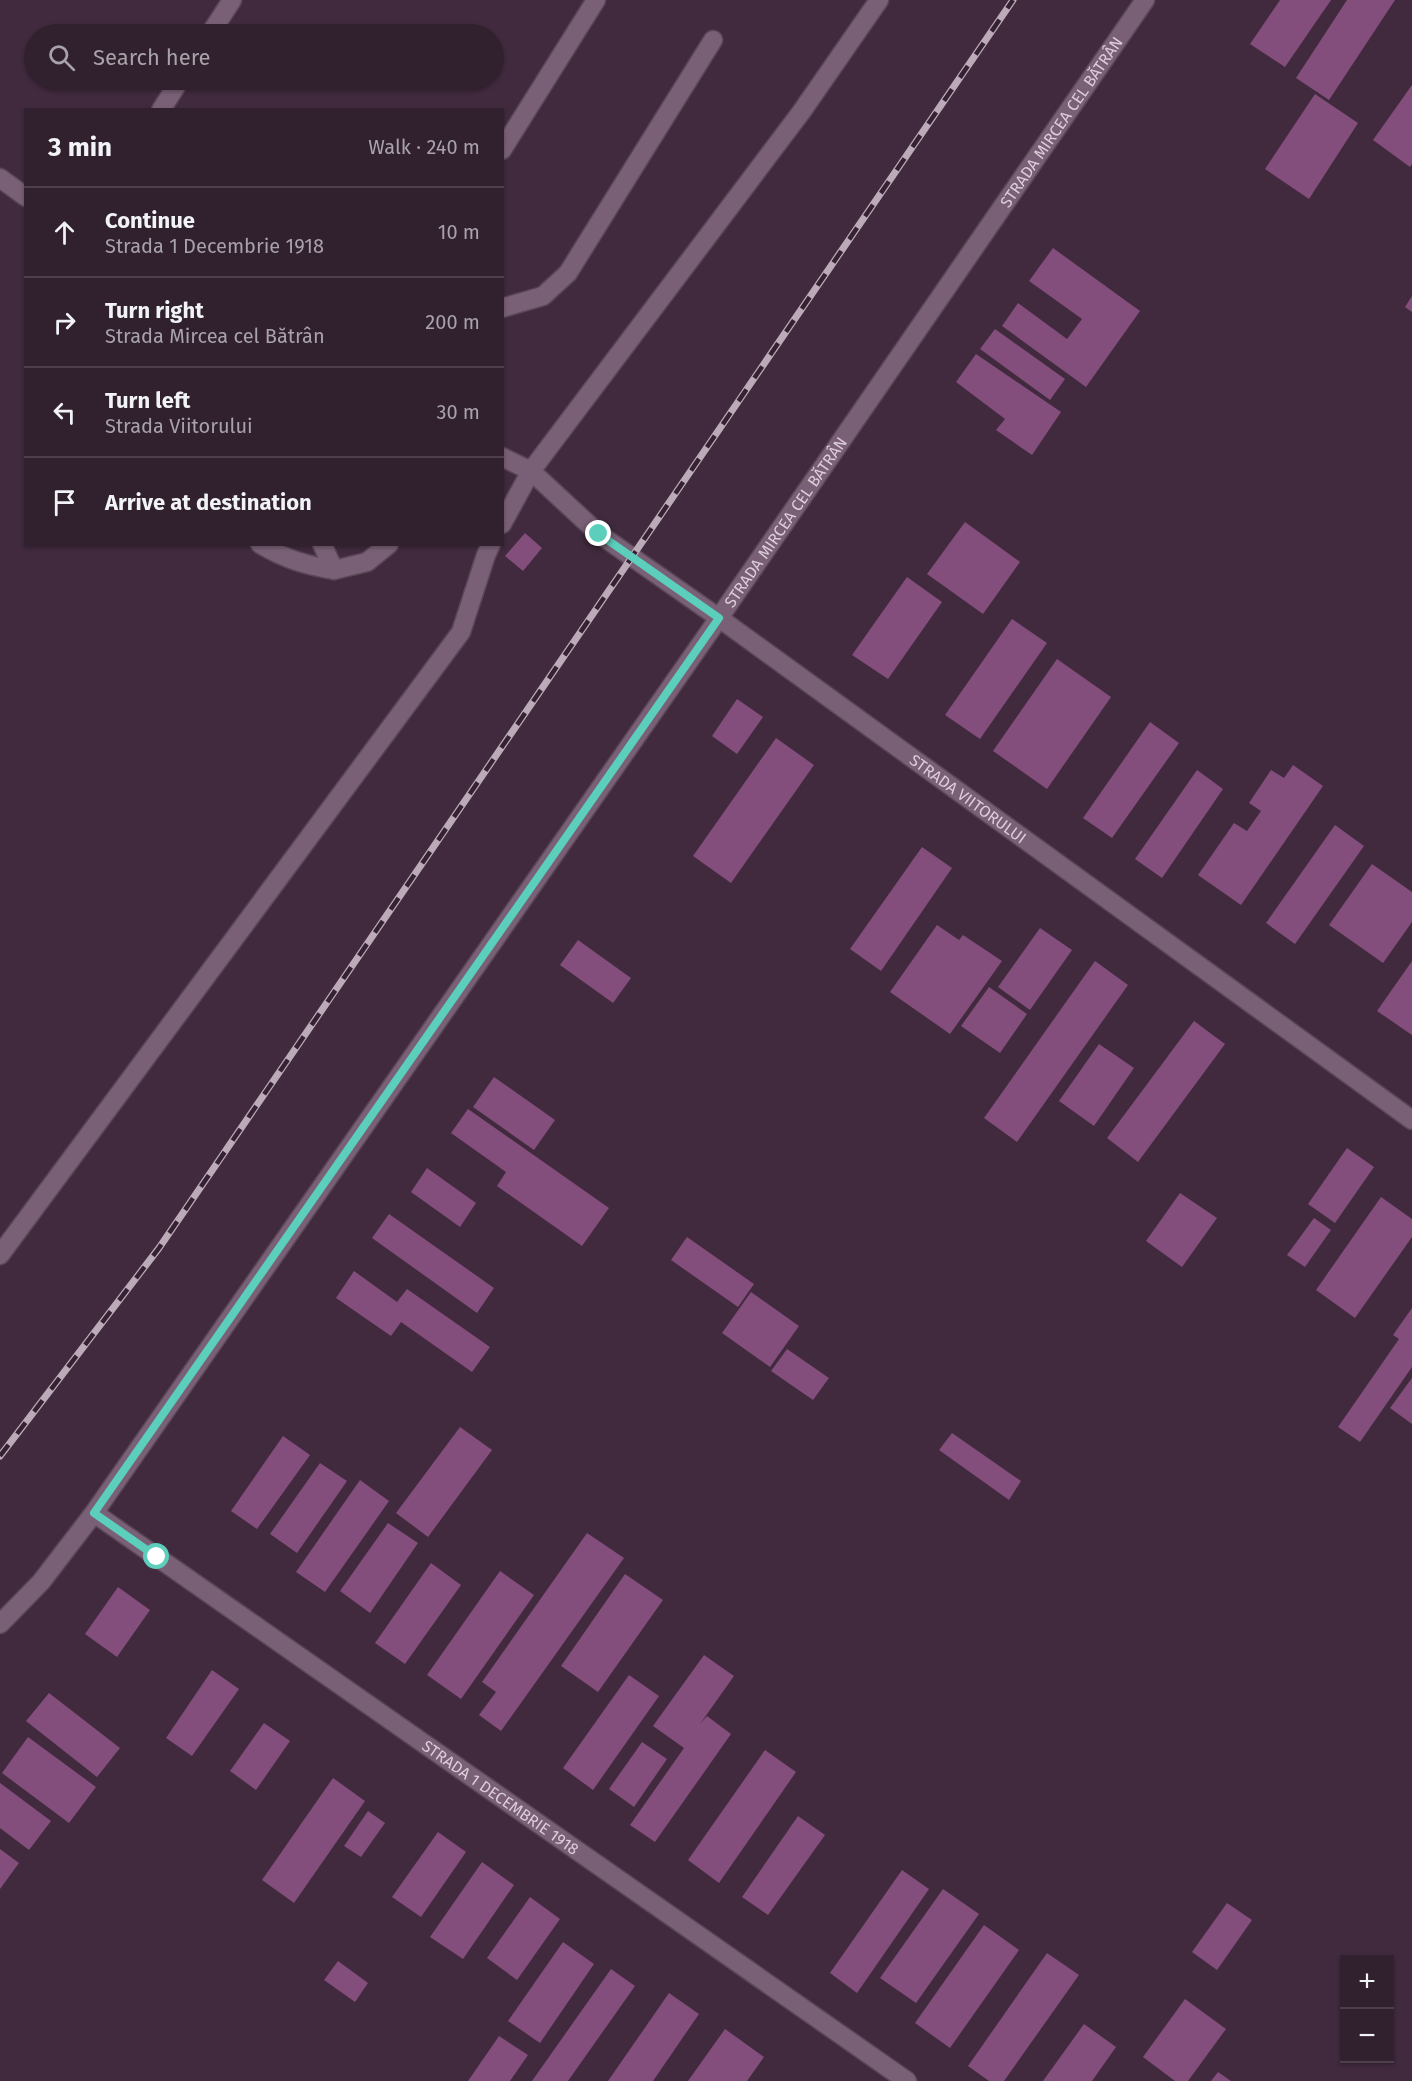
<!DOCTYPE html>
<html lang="en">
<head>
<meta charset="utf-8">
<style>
	:root { --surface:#31202e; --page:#3d2d3a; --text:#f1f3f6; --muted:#a8a3aa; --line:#4c3e4a }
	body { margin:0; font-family:"Fira Sans",sans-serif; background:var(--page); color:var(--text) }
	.controls { position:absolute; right:18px; bottom:18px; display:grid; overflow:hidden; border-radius:0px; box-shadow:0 2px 4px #0004 }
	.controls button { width:54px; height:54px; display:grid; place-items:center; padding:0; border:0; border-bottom:2px solid var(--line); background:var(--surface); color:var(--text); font:30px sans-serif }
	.stop { position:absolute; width:18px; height:18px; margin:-14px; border:4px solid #5bcebc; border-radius:50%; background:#fff }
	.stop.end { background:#5bcebc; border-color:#fff; box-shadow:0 2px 6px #0008 }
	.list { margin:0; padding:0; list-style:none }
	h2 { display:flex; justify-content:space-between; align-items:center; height:78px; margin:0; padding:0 24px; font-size:26px }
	h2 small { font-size:20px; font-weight:400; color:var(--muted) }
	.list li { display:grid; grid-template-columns:39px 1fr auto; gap:18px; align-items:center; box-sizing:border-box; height:90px; padding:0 24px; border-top:2px solid var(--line) }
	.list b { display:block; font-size:22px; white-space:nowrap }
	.list p { margin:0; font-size:20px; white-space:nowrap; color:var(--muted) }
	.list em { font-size:20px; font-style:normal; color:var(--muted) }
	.icon { flex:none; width:33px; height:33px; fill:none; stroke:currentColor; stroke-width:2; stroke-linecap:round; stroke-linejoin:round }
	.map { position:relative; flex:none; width:1412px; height:2081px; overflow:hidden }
	.search { position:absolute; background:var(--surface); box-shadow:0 2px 4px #0004; left:24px; top:24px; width:480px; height:66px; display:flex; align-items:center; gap:15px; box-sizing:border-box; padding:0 21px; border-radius:33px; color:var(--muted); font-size:22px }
	.panel { position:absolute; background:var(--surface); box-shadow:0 2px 4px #0004; left:24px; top:108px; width:480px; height:438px; border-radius:0px }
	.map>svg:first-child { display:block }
	.building { fill:#834d7c }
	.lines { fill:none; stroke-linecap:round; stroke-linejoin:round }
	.minor-casing { stroke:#5a4657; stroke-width:21 }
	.minor { stroke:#796076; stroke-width:18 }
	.rail-casing { stroke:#bbaab8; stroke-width:7 }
	.rail { stroke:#362133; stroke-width:4.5; stroke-dasharray:14; stroke-linecap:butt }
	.route { stroke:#5bcebc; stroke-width:8 }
	.labels { text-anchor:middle; stroke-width:4.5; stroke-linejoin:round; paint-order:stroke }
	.street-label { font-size:16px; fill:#dccdd9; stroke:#362133 }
</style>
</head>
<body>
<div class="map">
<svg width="1412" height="2081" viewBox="0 0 1412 2081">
	<rect width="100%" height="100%" fill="#412a3e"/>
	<g class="building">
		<path d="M1280,0H1331L1285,67L1250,44Z"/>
		<path d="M1347,0H1395L1329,100L1296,78Z"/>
		<path d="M1412,85V164L1410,167L1373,140Z"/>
		<path d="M1315,94L1358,123L1309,199L1265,169Z"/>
		<path d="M1053,248L1140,311L1086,387L1002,326L1018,303L1067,339L1082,319L1029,281Z"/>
		<path d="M1412,296V312L1405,307Z"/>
		<path d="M995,329L1065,379L1050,400L980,349Z"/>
		<path d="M976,354L1061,412L1032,455L996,430L1005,419L956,382Z"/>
		<path d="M965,522L1020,562L983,614L927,574Z"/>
		<path d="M525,533L542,548L523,571L505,556Z"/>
		<path d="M907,577L942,602L888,679L852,655Z"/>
		<path d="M1012,619L1047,643L980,739L945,715Z"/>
		<path d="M1057,659L1111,697L1047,789L993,751Z"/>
		<path d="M737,699L763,717L737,754L712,736Z"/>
		<path d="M1150,722L1179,743L1112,838L1083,818Z"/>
		<path d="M776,738L814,765L731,883L693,856Z"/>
		<path d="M1293,765L1323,786L1241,905L1198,875L1234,823L1247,831L1261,811L1249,803L1271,770L1284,778Z"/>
		<path d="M1197,770L1223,789L1162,878L1135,859Z"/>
		<path d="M1335,825L1364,846L1295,944L1266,923Z"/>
		<path d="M922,847L952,868L881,971L850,949Z"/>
		<path d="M1372,864L1412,892V922L1383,963L1329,925Z"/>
		<path d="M937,925L959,940L963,935L1002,961L950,1034L890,992Z"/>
		<path d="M1040,928L1072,950L1030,1010L998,987Z"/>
		<path d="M578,940L631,978L613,1003L560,965Z"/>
		<path d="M1095,961L1128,985L1017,1142L984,1118Z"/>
		<path d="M1412,961V1035L1377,1011Z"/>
		<path d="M989,987L1027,1014L1000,1053L961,1026Z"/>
		<path d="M1194,1021L1225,1044L1138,1162L1107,1138Z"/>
		<path d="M1099,1044L1134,1068L1094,1126L1059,1101Z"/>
		<path d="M494,1077L555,1120L534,1150L473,1107Z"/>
		<path d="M468,1109L609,1208L582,1246L497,1186L506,1172L451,1133Z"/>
		<path d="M1347,1148L1374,1167L1335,1223L1308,1204Z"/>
		<path d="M427,1168L476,1203L460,1227L411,1192Z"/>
		<path d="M1180,1193L1217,1218L1182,1267L1146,1241Z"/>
		<path d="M1381,1197L1412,1219V1237L1355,1318L1316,1290Z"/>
		<path d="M389,1214L494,1288L477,1313L372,1238Z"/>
		<path d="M1314,1218L1331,1230L1305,1267L1287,1255Z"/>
		<path d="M687,1237L754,1284L738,1307L671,1260Z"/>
		<path d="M354,1271L397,1302L407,1289L490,1347L472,1372L401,1322L391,1336L336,1298Z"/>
		<path d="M751,1292L799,1326L770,1367L722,1333Z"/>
		<path d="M1412,1308V1367L1360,1442L1338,1427L1399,1339L1393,1335Z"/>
		<path d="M787,1349L829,1378L813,1400L771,1371Z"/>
		<path d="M1412,1378V1424L1390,1408Z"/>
		<path d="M460,1427L492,1450L428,1537L396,1513Z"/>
		<path d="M952,1433L1021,1481L1009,1500L939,1450Z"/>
		<path d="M283,1436L310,1455L257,1529L231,1511Z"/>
		<path d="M320,1463L347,1481L297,1553L270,1534Z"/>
		<path d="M360,1480L389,1501L325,1592L296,1572Z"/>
		<path d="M388,1523L418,1543L370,1613L340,1591Z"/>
		<path d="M587,1533L624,1558L501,1731L479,1715L496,1692L482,1682Z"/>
		<path d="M431,1563L461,1585L405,1664L375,1643Z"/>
		<path d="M500,1571L534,1595L461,1699L427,1675Z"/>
		<path d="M625,1574L663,1600L598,1692L561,1666Z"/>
		<path d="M118,1587L150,1610L117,1657L85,1634Z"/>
		<path d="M704,1655L734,1676L700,1724L707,1716L731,1734L655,1842L630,1825L684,1748L653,1726Z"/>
		<path d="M212,1670L239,1689L192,1756L166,1738Z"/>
		<path d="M629,1675L659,1696L593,1790L563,1768Z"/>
		<path d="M49,1693L120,1748L97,1777L26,1721Z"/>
		<path d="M264,1723L290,1741L256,1790L230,1771Z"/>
		<path d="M28,1737L96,1787L69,1823L2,1773Z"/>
		<path d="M642,1742L667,1759L634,1807L609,1789Z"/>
		<path d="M765,1750L796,1772L719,1883L688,1860Z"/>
		<path d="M333,1778L365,1801L294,1903L262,1880Z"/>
		<path d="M0,1783L51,1821L29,1850L0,1828Z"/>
		<path d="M368,1811L385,1823L361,1857L344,1846Z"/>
		<path d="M798,1816L825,1835L768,1915L742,1897Z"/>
		<path d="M438,1832L466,1852L421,1917L392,1897Z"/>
		<path d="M0,1849L19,1863L0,1889Z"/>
		<path d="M482,1862L514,1885L463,1959L430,1937Z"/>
		<path d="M902,1870L929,1889L857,1993L830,1973Z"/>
		<path d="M943,1889L979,1914L916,2003L880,1978Z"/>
		<path d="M530,1897L560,1919L517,1980L487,1958Z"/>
		<path d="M1227,1903L1252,1920L1217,1970L1192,1952Z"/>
		<path d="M984,1925L1019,1950L950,2048L915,2023Z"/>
		<path d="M563,1942L594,1964L540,2043L508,2021Z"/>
		<path d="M1047,1953L1079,1975L1004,2081H989L968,2066Z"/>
		<path d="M338,1961L368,1983L355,2002L324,1980Z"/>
		<path d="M611,1969L635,1986L568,2081H532Z"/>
		<path d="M669,1993L699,2014L653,2081H608Z"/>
		<path d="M1185,1999L1226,2029L1188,2081H1175L1143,2057Z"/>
		<path d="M1084,2024L1116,2047L1092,2081H1043Z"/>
		<path d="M725,2029L764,2057L747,2081H688Z"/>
		<path d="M499,2036L528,2055L510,2081H468Z"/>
		<path d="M1218,2072L1231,2081H1211Z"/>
	</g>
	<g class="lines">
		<g class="minor-casing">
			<g id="minor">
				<path d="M210,34L232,0"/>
				<path d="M161,110L180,80"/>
				<path d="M502,150L596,0"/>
				<path d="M0,178L26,197"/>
				<path d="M502,308L543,296L568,273L713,40"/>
				<path id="s1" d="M502,457L531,471L599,534L719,618L1412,1120"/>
				<path d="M502,524L531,471L802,111L879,0"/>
				<path d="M260,544C285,559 305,565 334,570L322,544"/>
				<path d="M334,570L367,562L389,544"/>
				<path d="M0,1255L461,632L486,555L491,544"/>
				<path id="s2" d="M94,1513L907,2081"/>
				<path id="s3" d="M0,1624L41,1582L94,1513L719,618L1145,0"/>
			</g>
		</g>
		<use href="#minor" class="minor"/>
		<g class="rail-casing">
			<path id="rail" d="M0,1456L159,1248L1013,0"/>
		</g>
		<use href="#rail" class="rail"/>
	</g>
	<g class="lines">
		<path class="route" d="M157,1557L94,1513L719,618L599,534"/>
	</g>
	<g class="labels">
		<g class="street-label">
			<text dy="6" stroke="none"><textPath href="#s3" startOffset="1840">STRADA MIRCEA CEL BĂTRÂN</textPath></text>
			<text dy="6" stroke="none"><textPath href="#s3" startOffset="1354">STRADA MIRCEA CEL BĂTRÂN</textPath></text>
			<text dy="6" stroke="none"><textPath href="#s1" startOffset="579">STRADA VIITORULUI</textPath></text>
			<text dy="6" stroke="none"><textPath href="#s2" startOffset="496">STRADA 1 DECEMBRIE 1918</textPath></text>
		</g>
	</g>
</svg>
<div class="controls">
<button>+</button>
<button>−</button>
</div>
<div class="stop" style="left:157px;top:1557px"></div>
<div class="stop end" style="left:599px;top:534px"></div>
<div class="search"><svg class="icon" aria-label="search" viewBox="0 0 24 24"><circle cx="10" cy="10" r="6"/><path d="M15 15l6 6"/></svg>Search here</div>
<section class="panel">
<h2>3 min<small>Walk · 240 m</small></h2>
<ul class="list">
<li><svg class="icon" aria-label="ahead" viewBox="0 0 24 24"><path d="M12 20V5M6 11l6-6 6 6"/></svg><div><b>Continue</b><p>Strada 1 Decembrie 1918</p></div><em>10 m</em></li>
<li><svg class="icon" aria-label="right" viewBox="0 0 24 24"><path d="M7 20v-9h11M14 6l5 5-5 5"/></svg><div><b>Turn right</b><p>Strada Mircea cel Bătrân</p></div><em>200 m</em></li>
<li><svg class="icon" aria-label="left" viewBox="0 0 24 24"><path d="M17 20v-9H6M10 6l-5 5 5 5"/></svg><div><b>Turn left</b><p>Strada Viitorului</p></div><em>30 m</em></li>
<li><svg class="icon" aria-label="arrive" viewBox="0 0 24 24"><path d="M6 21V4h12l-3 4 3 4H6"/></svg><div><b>Arrive at destination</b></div></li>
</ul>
</section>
</div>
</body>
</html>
